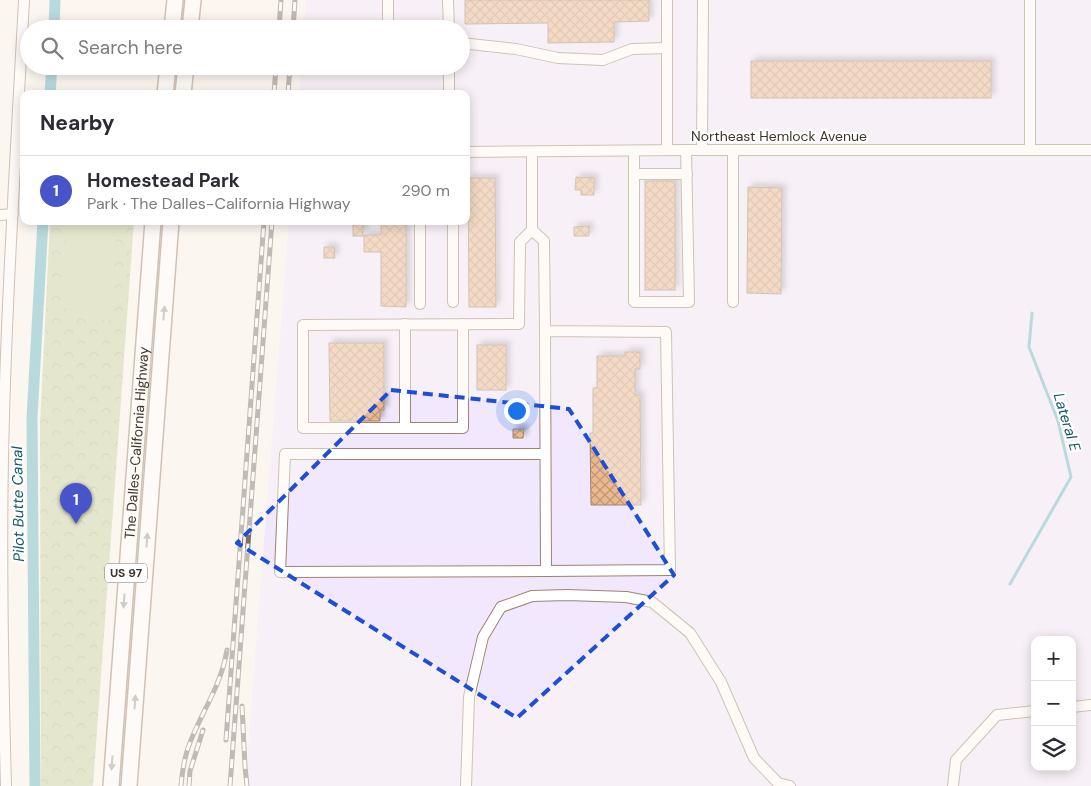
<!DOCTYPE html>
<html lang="en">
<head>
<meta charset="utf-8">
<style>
	:root { --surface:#fff; --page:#f2f2f3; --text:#2b2b33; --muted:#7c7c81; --line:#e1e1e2; --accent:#4855ca }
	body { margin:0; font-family:"DM Sans",sans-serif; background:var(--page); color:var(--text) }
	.controls { position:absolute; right:15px; bottom:15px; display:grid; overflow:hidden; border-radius:10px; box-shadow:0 2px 12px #0003 }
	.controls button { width:45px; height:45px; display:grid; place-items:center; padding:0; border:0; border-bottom:1px solid var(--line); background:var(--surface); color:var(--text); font:25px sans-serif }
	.you { position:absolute; left:516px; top:410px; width:18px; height:18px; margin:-12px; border:4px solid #fff; border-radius:50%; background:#1a73e8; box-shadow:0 0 0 8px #1a73e833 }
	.badge { display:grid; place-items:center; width:32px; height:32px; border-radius:50%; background:var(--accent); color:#fff; font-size:16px; font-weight:700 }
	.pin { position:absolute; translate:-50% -41px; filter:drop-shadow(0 1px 2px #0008) }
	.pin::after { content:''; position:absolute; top:26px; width:18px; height:15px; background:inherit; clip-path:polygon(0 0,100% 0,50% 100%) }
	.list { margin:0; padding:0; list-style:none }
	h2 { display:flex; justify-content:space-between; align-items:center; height:65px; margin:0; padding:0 20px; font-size:21px }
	h2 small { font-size:16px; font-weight:400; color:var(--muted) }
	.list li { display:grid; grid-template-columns:32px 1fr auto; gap:15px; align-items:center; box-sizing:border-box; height:70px; padding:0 20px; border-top:1px solid var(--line) }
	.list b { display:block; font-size:19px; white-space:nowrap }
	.list p { margin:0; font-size:16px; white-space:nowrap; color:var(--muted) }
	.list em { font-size:16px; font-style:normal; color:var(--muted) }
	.icon { flex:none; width:28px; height:28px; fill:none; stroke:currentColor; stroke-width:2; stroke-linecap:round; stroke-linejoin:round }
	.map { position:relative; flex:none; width:1091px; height:786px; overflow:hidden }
	.search { position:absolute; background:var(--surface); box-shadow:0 2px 12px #0003; left:20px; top:20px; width:450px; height:55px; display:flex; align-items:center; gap:12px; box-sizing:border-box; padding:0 18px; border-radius:28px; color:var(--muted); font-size:19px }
	.panel { position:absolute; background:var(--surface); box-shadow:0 2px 12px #0003; left:20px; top:90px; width:450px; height:135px; border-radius:10px }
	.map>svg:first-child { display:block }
	.industrial { fill:#f2e8fd; fill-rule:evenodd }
	.park { fill:url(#park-crowns) }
	.pitch { fill:#c8d6a3 }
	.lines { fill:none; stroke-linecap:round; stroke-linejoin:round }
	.stream { stroke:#69b9c5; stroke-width:3 }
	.canal { stroke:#69b9c5; stroke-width:11 }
	.building { fill:url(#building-cross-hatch); stroke:#9f846e; filter:url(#shadow) }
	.minor-casing { stroke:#9e836d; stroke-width:12 }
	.highway-casing { stroke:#9e836d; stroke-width:18 }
	.minor { stroke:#fff; stroke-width:10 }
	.highway { stroke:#fff; stroke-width:15 }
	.rail-casing { stroke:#7c726a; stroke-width:5 }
	.rail { stroke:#fff; stroke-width:3; stroke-dasharray:9; stroke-linecap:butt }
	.oneway { fill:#9f9994 }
	.marked { fill:none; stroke:#1d4ed8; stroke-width:4; stroke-dasharray:10 6; stroke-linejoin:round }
	.labels { text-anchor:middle; stroke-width:4.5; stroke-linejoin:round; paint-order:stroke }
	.shield { fill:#fff; stroke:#79706a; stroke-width:1 }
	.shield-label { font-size:12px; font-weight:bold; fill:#3f332a }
	.street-label { font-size:14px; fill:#3f332a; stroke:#fff }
	.water-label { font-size:15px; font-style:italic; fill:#155962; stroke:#fff }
</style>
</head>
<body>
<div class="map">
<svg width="1091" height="786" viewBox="0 0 1091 786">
	<defs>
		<pattern id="park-crowns" width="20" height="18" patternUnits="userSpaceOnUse" patternTransform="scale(1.25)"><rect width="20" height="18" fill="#c8d6a3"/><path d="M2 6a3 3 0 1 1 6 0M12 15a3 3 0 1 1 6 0" fill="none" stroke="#adb88c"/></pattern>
		<pattern id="building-cross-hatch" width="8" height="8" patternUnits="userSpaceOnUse" patternTransform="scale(1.25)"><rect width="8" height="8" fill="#ebb98f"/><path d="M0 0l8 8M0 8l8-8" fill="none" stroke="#c09775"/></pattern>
		<filter id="shadow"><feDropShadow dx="4" dy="-4" stdDeviation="2.5" flood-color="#0004"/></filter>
	</defs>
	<rect width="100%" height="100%" fill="#fbf5f0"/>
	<path class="industrial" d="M306,0H1091V786H245L289,221H466V94H299L301,66H461V29H304ZM1035,640H1072V767H1035Z"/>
	<path class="park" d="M50,221H134L93,786H41L40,425Z"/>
	<path class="pitch" d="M68,221H117L110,320H89L68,317C62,286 66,253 68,221Z"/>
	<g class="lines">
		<path class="stream" d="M1010,584L1071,477L1058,421L1029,347L1032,313"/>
		<g class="canal">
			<path d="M54,29L55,0"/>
			<path d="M50,94L52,66"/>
			<path d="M35,786L32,418L43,221"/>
		</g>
	</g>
	<g class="building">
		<path d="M465,0H649V21L614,22V42L548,43V23L465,24Z"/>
		<rect x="751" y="61" width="240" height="37"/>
		<path d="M576,177L594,178V195H581V190H575Z"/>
		<path d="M468,178H495L496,307H469Z"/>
		<rect x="645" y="181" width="30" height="109"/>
		<path d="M748,187L782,188L781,294L747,293Z"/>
		<rect x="353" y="221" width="10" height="15"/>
		<path d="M381,221H406V307L381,306V252H364V235H381Z"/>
		<path d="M589,226V236H574V227Z"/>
		<path d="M324,247H334L335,258H324Z"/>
		<path d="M329,343H384V410H380V421H330Z"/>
		<rect x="477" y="345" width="29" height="45"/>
		<path d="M625,352H640V369H635V395H640L641,505H591L590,433H593V388H597V356H625Z"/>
		<path d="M513,429H524L523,438H513Z"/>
	</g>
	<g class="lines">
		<g class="minor-casing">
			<g id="minor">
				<path d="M388,0V29"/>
				<path d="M448,0L449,29"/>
				<path d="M1030,0V149"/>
				<path d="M461,43L516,49L558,58L603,60L632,49L667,48V150"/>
				<path d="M667,48V0"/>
				<path d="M449,66V94"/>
				<path d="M702,150L703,0"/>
				<path d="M733,150V302"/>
				<path d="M634,151V302H689L686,150"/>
				<path d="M466,152L686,150H1091"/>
				<path d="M532,153V230L544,241L545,331L666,332L670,570L546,571L545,331"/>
				<path d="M634,174H687"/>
				<path d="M0,215L13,214"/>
				<path d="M453,221V302"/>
				<path d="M420,304V221"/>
				<path d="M463,324V428H303V325L519,324L520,242L532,230"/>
				<path d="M405,428V324"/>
				<path d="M545,454H285L280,572L546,571"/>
				<path d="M1072,707L1091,705"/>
				<path d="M6,786C3,677 1,567 3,458C6,305 16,153 24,0"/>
				<path d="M466,786L469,697L483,637L501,607L532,596L567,595L626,597L652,602L690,633L721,682L754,758L778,783L790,786"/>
				<path d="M953,786L956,760L997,715L1035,711"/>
			</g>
		</g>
		<g class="highway-casing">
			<g id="highway">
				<path d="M172,29L175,0"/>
				<path d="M190,29L193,0"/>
				<path d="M165,94L168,66"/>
				<path d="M183,94L186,66"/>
				<path id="s1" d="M111,786L153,221"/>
				<path d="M129,786L171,221"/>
			</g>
		</g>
		<use href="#minor" class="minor"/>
		<use href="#highway" class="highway"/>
		<g class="rail-casing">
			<g id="rail">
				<path d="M279,29L281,0"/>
				<path d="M293,29L295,0"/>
				<path d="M274,94L276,66"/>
				<path d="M288,94L290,66"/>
				<path d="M242,706L245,767L247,786"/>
				<path d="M226,740L264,221"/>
				<path d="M181,786C182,773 184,760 188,748C200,714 221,687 227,650"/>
				<path d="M189,786L190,771L203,730"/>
				<path d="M230,786L272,221"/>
			</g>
		</g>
		<use href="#rail" class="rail"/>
	</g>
	<defs><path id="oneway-solid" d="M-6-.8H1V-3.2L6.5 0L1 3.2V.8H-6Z" transform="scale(1.25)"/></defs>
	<g class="oneway">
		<use href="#oneway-solid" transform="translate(164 313) rotate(-85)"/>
		<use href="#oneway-solid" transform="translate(147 540) rotate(-86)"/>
		<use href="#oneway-solid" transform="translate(124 601) rotate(94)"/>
		<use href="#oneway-solid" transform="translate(135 702) rotate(-86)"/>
		<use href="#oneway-solid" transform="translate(112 763) rotate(94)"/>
	</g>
	<path d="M0 0H1091V786H0ZM391,390L569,409L674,575L517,718L237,543Z" fill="#fbf5f0" fill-opacity=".55" fill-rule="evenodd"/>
	<path class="marked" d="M391,390L569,409L674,575L517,718L237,543Z"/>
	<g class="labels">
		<rect class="shield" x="105" y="563.5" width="42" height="19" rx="4"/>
		<g class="shield-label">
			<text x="126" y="577">US 97</text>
		</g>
		<g class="street-label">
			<text x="779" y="141">Northeast Hemlock Avenue</text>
			<text dy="5" stroke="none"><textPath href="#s1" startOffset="344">The Dalles-California Highway</textPath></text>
		</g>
		<g class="water-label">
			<text transform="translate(1067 422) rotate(73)" y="5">Lateral E</text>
			<text transform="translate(18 504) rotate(-91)" y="5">Pilot Butte Canal</text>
		</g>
	</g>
</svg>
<div class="controls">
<button>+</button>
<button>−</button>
<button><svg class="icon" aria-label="layers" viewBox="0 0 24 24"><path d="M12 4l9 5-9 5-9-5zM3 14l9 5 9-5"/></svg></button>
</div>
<div class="you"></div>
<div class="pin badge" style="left:76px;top:524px">1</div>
<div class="search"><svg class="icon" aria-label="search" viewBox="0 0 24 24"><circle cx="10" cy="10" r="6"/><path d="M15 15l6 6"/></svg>Search here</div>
<section class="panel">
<h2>Nearby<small></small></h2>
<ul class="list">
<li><span class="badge">1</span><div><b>Homestead Park</b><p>Park · The Dalles-California Highway</p></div><em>290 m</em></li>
</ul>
</section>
</div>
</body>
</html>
